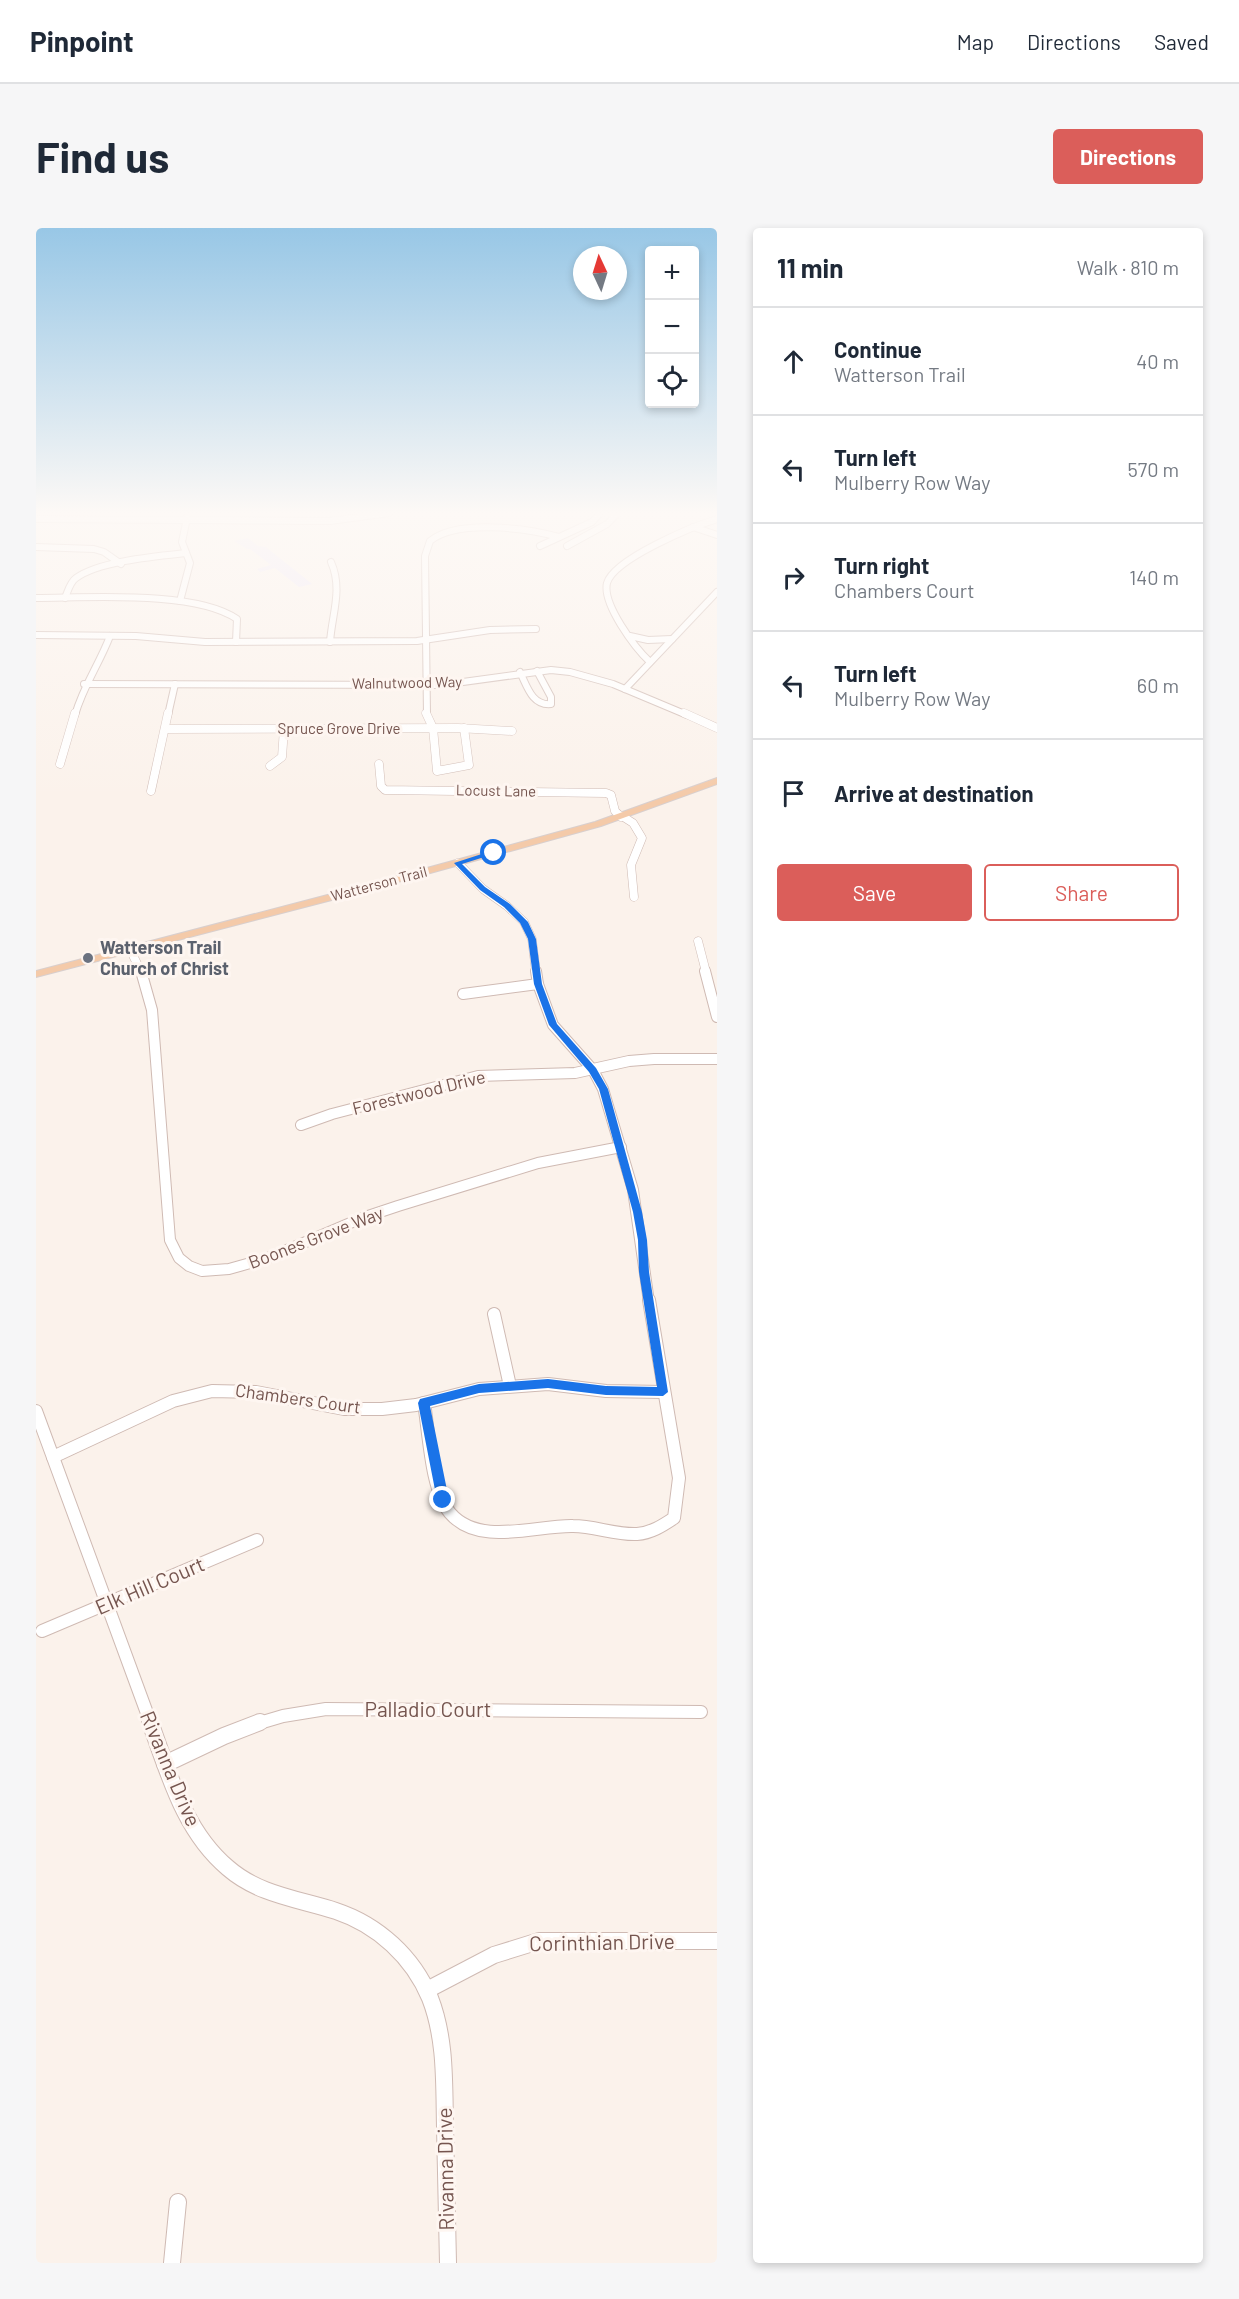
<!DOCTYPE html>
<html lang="en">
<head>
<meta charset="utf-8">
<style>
	:root { --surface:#fff; --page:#f6f6f7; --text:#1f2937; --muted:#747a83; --line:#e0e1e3; --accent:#db5e5a }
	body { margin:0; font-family:Barlow,sans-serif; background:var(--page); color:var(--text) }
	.controls { position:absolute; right:18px; top:18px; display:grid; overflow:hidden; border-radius:6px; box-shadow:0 3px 9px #0003 }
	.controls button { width:54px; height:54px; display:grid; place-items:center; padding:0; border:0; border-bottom:2px solid var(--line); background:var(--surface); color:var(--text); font:30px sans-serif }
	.compass { position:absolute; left:537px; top:18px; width:54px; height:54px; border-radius:50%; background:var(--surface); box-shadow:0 3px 9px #0003; rotate:356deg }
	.stop { position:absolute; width:18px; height:18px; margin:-14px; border:4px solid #1a73e8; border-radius:50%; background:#fff }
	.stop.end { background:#1a73e8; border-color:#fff; box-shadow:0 2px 6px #0008 }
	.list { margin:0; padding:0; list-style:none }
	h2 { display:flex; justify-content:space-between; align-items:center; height:78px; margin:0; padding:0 24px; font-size:26px }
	h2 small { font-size:20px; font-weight:400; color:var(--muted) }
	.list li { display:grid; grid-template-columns:39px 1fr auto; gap:18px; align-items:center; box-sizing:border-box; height:108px; padding:0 24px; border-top:2px solid var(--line) }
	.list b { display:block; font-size:22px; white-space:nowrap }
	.list p { margin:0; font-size:20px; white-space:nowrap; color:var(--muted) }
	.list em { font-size:20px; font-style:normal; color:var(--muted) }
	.actions { display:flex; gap:12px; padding:18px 24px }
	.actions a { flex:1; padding:14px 0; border:2px solid var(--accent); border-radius:6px; text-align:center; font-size:21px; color:var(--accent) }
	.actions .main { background:var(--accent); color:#fff }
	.icon { flex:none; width:33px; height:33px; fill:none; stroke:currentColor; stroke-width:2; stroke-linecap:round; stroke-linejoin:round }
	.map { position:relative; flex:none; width:681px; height:2035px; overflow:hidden; border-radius:6px }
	header { display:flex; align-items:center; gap:36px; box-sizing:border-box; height:84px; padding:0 30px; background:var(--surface); border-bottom:2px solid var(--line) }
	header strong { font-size:28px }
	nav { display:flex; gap:33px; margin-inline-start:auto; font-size:21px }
	.intro { display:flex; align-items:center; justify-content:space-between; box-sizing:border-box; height:144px; padding:0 36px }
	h1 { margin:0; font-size:42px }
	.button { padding:15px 27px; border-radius:6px; background:var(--accent); color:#fff; font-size:21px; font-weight:700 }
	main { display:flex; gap:36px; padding:0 36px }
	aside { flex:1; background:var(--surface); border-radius:6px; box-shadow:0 3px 9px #0003 }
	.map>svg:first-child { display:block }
	.education { fill:#eee7f8 }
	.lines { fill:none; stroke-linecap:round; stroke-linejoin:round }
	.minor-far4-casing { stroke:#cfbab3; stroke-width:8 }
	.minor-far3-casing { stroke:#cfbab3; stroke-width:9 }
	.minor-far2-casing { stroke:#cfbab3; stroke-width:12 }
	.minor-far1-casing { stroke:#cfbab3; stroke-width:14 }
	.minor-casing { stroke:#cfbab3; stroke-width:18 }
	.major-casing { stroke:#d8cfce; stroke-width:2 }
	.minor-far4 { stroke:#fff; stroke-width:6 }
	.minor-far3 { stroke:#fff; stroke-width:8 }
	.minor-far2 { stroke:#fff; stroke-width:10 }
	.minor-far1 { stroke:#fff; stroke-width:12 }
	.minor { stroke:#fff; stroke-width:16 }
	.major { fill:#f4caa9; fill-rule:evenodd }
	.route { fill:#1a73e8 }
	.worship-dot { fill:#6b7280; stroke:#fef6f1; stroke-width:2 }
	.labels { text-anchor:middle; stroke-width:6; stroke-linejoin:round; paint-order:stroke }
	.far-street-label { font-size:15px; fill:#75554f; stroke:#fef6f1 }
	.worship-label { font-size:18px; font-weight:bold; fill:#5b616d; stroke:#fef6f1; text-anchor:start }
	.street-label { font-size:18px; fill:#75554f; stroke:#fef6f1 }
	.near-street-label { font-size:21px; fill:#75554f; stroke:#fef6f1 }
</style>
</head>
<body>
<header>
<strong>Pinpoint</strong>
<nav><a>Map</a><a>Directions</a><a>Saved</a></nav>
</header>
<div class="intro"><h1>Find us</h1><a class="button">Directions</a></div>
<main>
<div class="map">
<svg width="681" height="2035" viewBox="0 0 681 2035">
	<rect width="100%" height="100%" fill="#fbf2eb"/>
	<path class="education" d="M212,310L222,318L230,319L276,356L263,359L239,340L224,344L221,341L235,337L214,321H211L198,313Z"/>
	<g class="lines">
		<g class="minor-far4-casing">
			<g id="minor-far4">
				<path d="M0,291L294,293L353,285"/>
				<path d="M657,299L681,307"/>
				<path d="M504,318L556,294L564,285"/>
				<path d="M531,318L571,296L582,285"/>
				<path d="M0,319L58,321L68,324L85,336"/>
				<path d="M0,370C52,370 159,362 201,391L200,414"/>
				<path d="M29,370C32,363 34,354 40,350C63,333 122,328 150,325"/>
				<path d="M144,373L154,335L146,314L152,285"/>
				<path d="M0,407L100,408L169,414L381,413L454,402L500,401"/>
				<path d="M594,408L612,412L636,411"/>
				<path d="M294,414C296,386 307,361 295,334"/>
				<path d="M614,434C599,420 566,376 571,355C578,331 657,298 681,291"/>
				<path d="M484,444C491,458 496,478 515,476V469L501,443"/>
				<path d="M48,456L405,457L515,442L534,444L577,456L651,487"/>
				<path d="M589,461L681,364"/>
				<path d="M39,487C48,456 63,437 74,408"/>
				<path d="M132,487L139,456"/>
				<path d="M391,487L389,328L394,313C421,291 491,300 523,309"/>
			</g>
		</g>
		<g class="minor-far3-casing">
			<g id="minor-far3">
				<path d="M390,485L397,500L401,543L433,537L428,500"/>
				<path d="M648,485L681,500"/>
				<path d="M129,501L422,500L476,503"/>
				<path d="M24,536L39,485"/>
				<path d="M343,536L345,558L349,562L570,565L575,567L579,583L585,589"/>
				<path d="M234,538L246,529L248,501"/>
				<path d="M115,563L132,485"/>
				<path d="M586,588L597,595L606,610L595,637L598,669"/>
				<path d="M422,635L447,661L471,678L488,694L496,711L500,744"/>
				<path d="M662,713L670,744"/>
				<path d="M94,721L105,744"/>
			</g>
		</g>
		<g class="minor-far2-casing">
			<g id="minor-far2">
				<path d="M105,743L116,782L134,1012L143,1030L153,1038L166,1043L193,1041L232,1030L326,990L362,978L502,935L585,919"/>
				<path d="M500,743L502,756L517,797L557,842L567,861L597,962L613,1074"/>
				<path d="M669,743L681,789"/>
				<path d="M427,766L502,756"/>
				<path d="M265,897L296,886L442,848L539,845L593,833L618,831H681"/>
			</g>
		</g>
		<g class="minor-far1-casing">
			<g id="minor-far1">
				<path d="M458,1086L474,1158"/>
				<path d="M388,1175C393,1205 395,1262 414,1285C443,1319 500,1297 537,1298C559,1298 579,1307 601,1306C615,1305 626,1298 638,1290L643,1250L613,1072"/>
				<path d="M0,1183L115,1496"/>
				<path d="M17,1229L137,1173L176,1163L220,1164L308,1181H346L380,1177L443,1161L512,1156L570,1163L627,1164"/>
				<path d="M6,1403L221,1312"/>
				<path d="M220,1496L247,1488L290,1481L665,1484"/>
			</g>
		</g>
		<g class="minor-casing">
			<g id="minor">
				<path d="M114,1494C133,1546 148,1603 192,1640C223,1667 263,1671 300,1683C342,1697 377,1729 394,1770C410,1811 408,1855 409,1899C410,1944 411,1990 412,2035"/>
				<path d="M129,1536L188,1508L224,1494"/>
				<path d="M391,1762L458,1727L503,1713H681"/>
				<path d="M136,2035L142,1974"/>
			</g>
		</g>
		<g class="major-casing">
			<path id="major" d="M681,550V556L565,598L311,668L0,749V743L303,664L559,594Z"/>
		</g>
		<use href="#minor-far4" class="minor-far4"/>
		<use href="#minor-far3" class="minor-far3"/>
		<use href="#minor-far2" class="minor-far2"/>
		<use href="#minor-far1" class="minor-far1"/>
		<use href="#minor" class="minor"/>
		<use href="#major" class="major"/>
	</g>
	<linearGradient id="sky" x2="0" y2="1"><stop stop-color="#98c7e6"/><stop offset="0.5" stop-color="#fdf9f6"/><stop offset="1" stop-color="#fdf9f6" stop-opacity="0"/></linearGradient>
	<rect width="681" height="570" fill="url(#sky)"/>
	<path class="route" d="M455,623L461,625L426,636L449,659L474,676L492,694L500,711L506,756L521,796L560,840L572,861L606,984L611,1012L613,1044L632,1164L627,1168L570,1167L512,1160L443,1165L394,1178L413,1272L407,1277L401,1272L382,1175L384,1171L443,1156L512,1151L570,1158L621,1159L603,1044L602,1012L597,984L563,861L553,844L513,797L498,756L492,711L484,695L468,679L444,662L418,635Z"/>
	<circle class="worship-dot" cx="52" cy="730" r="6"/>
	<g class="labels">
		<g class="far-street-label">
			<text transform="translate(371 455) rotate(-1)" y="5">Walnutwood Way</text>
			<text x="303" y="506">Spruce Grove Drive</text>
			<text transform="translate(460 563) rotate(1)" y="5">Locust Lane</text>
			<text transform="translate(343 656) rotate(-15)" y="5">Watterson Trail</text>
		</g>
		<g class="worship-label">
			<text x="64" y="726">Watterson Trail<tspan x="64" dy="21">Church of Christ</tspan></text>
		</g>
		<g class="street-label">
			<text transform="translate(383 865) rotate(-14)" y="6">Forestwood Drive</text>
			<text transform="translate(280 1010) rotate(-21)" y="6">Boones Grove Way</text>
			<text transform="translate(262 1171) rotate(8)" y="6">Chambers Court</text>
		</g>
		<g class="near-street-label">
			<text transform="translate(114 1358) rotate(-23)" y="7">Elk Hill Court</text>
			<text x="392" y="1489">Palladio Court</text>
			<text transform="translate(134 1541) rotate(67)" y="7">Rivanna Drive</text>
			<text transform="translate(566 1715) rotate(-1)" y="7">Corinthian Drive</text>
			<text transform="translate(410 1941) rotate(-91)" y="7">Rivanna Drive</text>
		</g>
	</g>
</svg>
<div class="controls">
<button>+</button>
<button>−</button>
<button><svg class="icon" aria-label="locate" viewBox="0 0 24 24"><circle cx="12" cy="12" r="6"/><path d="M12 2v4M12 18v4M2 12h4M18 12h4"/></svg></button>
</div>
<svg class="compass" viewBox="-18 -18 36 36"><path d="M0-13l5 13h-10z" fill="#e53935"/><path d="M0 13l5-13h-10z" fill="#747a83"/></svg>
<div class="stop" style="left:458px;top:625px"></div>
<div class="stop end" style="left:407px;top:1272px"></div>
</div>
<aside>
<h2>11 min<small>Walk · 810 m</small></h2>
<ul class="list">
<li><svg class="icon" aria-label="ahead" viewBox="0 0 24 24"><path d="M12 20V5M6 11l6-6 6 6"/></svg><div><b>Continue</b><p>Watterson Trail</p></div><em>40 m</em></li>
<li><svg class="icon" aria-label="left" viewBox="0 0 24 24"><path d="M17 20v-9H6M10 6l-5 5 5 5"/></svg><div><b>Turn left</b><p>Mulberry Row Way</p></div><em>570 m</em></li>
<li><svg class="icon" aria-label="right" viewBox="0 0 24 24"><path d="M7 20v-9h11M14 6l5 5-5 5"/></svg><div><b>Turn right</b><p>Chambers Court</p></div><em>140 m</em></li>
<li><svg class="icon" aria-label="left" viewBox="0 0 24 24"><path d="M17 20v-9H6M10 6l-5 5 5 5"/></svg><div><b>Turn left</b><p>Mulberry Row Way</p></div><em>60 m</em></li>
<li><svg class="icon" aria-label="arrive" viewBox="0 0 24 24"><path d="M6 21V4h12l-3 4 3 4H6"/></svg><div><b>Arrive at destination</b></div></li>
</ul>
<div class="actions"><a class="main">Save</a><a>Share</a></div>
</aside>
</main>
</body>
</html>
